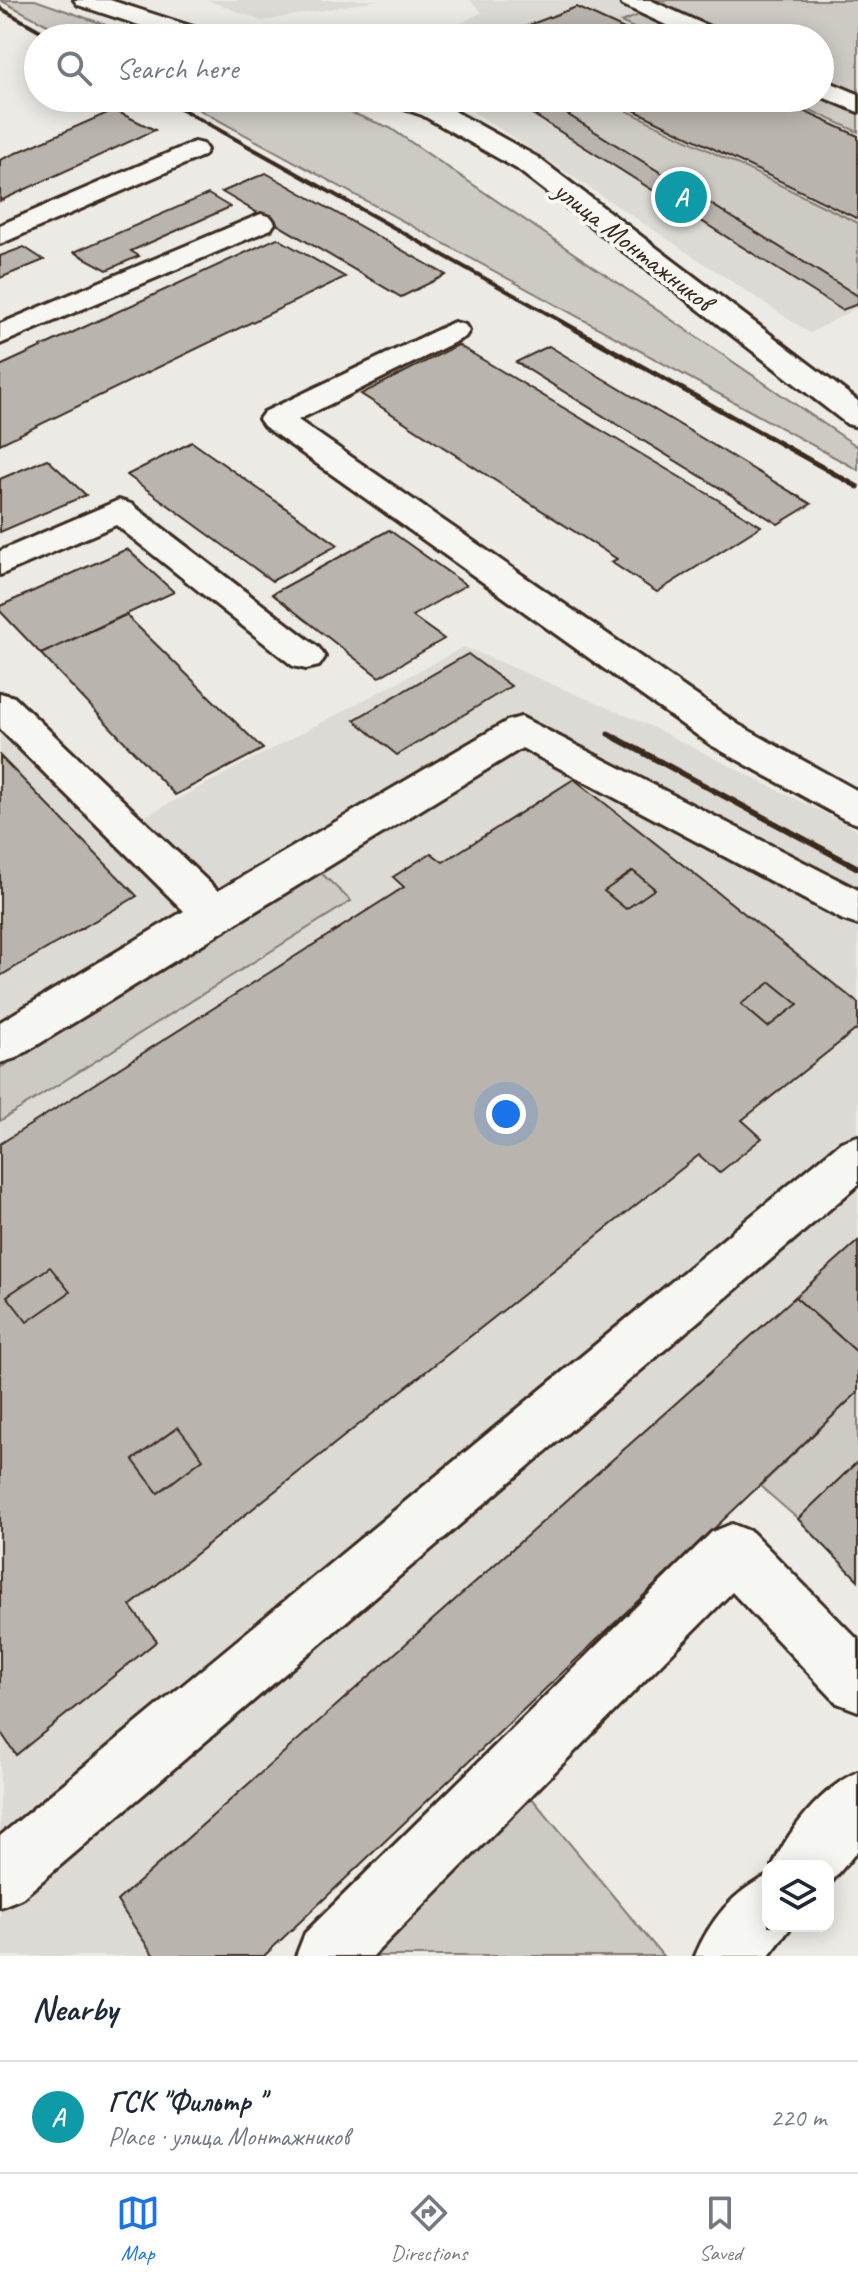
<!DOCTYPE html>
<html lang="en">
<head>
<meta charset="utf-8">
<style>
	:root { --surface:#fff; --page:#f6f6f7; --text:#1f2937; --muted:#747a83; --line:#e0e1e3; --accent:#1a73e8 }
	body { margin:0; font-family:Caveat,sans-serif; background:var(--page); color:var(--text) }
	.controls { position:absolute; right:24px; bottom:24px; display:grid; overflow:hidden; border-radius:16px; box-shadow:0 4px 20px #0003 }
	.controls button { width:72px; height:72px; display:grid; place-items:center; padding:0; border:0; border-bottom:2px solid var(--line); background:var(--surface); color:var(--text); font:40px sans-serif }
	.you { position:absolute; left:506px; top:1114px; width:28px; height:28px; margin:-20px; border:6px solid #fff; border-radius:50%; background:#1a73e8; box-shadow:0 0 0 12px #1a73e833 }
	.badge { display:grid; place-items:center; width:52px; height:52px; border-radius:50%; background:var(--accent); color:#fff; font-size:26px; font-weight:700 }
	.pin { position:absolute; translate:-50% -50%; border:4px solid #fff; box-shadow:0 2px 8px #0006 }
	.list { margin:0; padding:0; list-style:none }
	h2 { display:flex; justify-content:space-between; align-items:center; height:104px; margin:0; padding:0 32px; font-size:34px }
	h2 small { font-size:26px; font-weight:400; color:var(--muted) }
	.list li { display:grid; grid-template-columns:52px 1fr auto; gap:24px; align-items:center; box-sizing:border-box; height:112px; padding:0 32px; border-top:2px solid var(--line) }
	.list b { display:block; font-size:30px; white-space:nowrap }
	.list p { margin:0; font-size:26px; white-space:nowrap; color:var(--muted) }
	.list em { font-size:26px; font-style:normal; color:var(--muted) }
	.icon { flex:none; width:44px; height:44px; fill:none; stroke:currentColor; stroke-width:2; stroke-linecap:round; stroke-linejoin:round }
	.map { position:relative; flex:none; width:858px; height:1956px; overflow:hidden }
	.search { position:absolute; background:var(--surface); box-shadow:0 4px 20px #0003; left:24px; right:24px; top:24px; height:88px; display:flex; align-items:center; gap:20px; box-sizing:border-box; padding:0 28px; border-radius:44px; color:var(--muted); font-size:30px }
	.sheet { height:216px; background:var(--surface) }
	nav { display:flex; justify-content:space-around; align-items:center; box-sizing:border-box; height:112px; border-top:2px solid var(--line); background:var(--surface); font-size:22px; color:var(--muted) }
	nav a { display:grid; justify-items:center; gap:4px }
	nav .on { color:var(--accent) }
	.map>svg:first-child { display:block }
	.built { fill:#dcdad4 }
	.green { fill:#cdcac4; stroke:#847a71; stroke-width:2 }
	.building { fill:#bab4ae; stroke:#3b2a1e; stroke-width:2 }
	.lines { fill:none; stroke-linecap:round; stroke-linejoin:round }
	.minor-casing { stroke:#3b2a1e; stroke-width:6 }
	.major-casing { stroke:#3b2a1e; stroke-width:6 }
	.path { stroke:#3b2a1e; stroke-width:3; stroke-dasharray:1 4; stroke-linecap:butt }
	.minor { fill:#f6f6f2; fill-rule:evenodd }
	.major { fill:#f6f6f2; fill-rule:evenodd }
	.rail-far2 { stroke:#3b2a1e; stroke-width:4 }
	.rail-far1 { stroke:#3b2a1e; stroke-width:5 }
	.rail { stroke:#3b2a1e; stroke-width:6 }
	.labels { text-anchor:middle; stroke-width:8; stroke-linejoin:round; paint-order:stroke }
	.far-street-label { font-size:28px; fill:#3b2a1e; stroke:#f6f6f2 }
</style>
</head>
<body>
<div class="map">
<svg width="858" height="1956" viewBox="0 0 858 1956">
	<rect width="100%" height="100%" fill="#ebeae5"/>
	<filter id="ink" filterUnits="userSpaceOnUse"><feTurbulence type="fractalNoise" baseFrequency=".0125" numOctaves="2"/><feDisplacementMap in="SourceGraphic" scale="16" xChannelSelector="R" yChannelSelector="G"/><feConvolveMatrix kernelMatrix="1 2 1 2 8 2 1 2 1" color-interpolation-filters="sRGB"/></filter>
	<g filter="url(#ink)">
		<g class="built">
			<path d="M207,0H378L262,21Z"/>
			<path d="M470,0H858V307L810,333L453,98H820V38H433L482,12Z"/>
			<path d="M464,647L644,723L858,830V1392L264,1956H0V687L121,829Z"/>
		</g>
		<g class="green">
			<path d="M0,0H35L143,38H72Z"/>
			<path d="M648,0H858V97L820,80V38H730Z"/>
			<path d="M644,13L698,38H655L621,22Z"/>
			<path d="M820,94L858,111V132L784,98H820Z"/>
			<path d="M178,98H314L390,128L858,447V470Z"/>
			<path d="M541,98H601L858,223V296Z"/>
			<path d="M319,871L351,901L0,1121V1068Z"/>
			<path d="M858,1392V1461L798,1519L760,1486Z"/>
			<path d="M531,1797L663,1956H369Z"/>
		</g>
		<g class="building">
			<path d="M576,7L644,38H498L519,29Z"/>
			<path d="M507,98H541L858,296V304L842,310Z"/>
			<path d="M609,98H775L858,136V219Z"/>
			<path d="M114,110L155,130L0,201V160Z"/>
			<path d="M266,173L446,275L401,297L222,192Z"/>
			<path d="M208,194L230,207L131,251L139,256L107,270L74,252Z"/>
			<path d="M277,238L345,277L0,444V366Z"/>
			<path d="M24,247L44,260L0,278V256Z"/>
			<path d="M458,345L715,498L761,526L657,592L611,562L617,559L361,394Z"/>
			<path d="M549,346L811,504L778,524L516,362Z"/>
			<path d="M192,442L338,545L272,581L127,475Z"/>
			<path d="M47,459L86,495L0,532V479Z"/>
			<path d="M389,530L466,585L412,616L444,639L379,677L272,594Z"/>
			<path d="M127,549L174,592L41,654L0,611V606Z"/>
			<path d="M126,615L263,749L175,795L41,654Z"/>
			<path d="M468,654L511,686L397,755L354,720Z"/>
			<path d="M0,756L137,896L0,976Z"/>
			<path d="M574,779L858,1003V1028L742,1120L762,1138L719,1173L699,1155L130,1606L157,1641L16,1755L0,1731V1144L404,887L393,877L431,853L443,862Z"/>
			<path d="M633,871L655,889L626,909L604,891Z"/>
			<path d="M771,982L798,1004L768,1027L741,1004Z"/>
			<path d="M858,1241V1353L795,1297Z"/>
			<path d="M50,1267L70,1292L27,1322L7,1296Z"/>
			<path d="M795,1297L858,1353V1392L264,1956H154L117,1901Z"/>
			<path d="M178,1427L203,1459L158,1493L133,1460Z"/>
			<path d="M858,1461V1580L798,1519Z"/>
		</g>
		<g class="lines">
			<g class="minor-casing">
				<g id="minor">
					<path d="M619,0H650L723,33L726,38H694L623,5Z"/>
					<path d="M820,78L858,94V112L820,96Z"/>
					<path d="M194,142L203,144L207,150L203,156L0,244V225Z"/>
					<path d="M261,214L271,217L275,223L271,229L0,344V324Z"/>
					<path d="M454,322L465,325L469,331L465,337L298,420L739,725L858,791V824L844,819L711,745L264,426L259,419L264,412Z"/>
					<path d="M119,500L131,504L319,648L325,657L319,666L306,669L293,666L116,525L0,575V551Z"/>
					<path d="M0,693L14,697L218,891L507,721L521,717L858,890V925L843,920L522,748L16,1058L0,1063V1022L184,911L0,729Z"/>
					<path d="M858,1136V1185L22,1898L0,1907V1836L841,1142Z"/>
					<path d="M732,1524L752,1532L858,1640V1711L837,1703L732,1592L373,1956H296L305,1933L712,1532Z"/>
					<path d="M858,1772V1850L828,1886V1866H773C788,1830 822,1788 858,1772Z"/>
					<path d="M768,1876V1926H792L769,1956H695C709,1922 734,1890 768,1876Z"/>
				</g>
			</g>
			<g class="major-casing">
				<g id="major">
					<path d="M74,0H110L212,33L215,38H178L78,5Z"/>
					<path d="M383,98H423L440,103L537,157L858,401V427L847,424L517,169L422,115L387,103Z"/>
				</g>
			</g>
			<path class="path" d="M240,29L265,38"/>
			<use href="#minor" class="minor"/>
			<use href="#major" class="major"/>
			<g class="rail-far2">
				<path d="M0,8L53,38"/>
				<path d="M162,98L568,325"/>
			</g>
			<g class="rail-far1">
				<path d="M564,323L858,487"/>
				<path d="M608,734L620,740"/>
			</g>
			<path class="rail" d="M616,738L858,868"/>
		</g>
	</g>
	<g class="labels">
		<g class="far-street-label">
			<text transform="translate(634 245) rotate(38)" y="10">улица Монтажников</text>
		</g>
	</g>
</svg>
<div class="controls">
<button><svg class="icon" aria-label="layers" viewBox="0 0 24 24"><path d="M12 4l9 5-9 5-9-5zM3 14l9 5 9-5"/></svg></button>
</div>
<div class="you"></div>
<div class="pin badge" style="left:681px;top:197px;background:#0f9aa8">A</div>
<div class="search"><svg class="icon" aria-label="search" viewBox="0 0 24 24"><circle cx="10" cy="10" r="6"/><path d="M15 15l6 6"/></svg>Search here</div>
</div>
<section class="sheet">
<h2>Nearby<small></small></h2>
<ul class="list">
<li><span class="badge" style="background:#0f9aa8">A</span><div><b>ГСК &quot;Фильтр &quot;</b><p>Place · улица Монтажников</p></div><em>220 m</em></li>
</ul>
</section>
<nav>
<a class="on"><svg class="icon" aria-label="map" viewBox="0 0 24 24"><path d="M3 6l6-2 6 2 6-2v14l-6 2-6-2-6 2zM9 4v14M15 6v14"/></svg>Map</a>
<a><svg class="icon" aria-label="directions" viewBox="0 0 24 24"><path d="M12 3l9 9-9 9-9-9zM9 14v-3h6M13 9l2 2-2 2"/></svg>Directions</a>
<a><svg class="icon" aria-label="saved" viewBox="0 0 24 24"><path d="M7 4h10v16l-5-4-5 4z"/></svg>Saved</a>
</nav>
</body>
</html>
